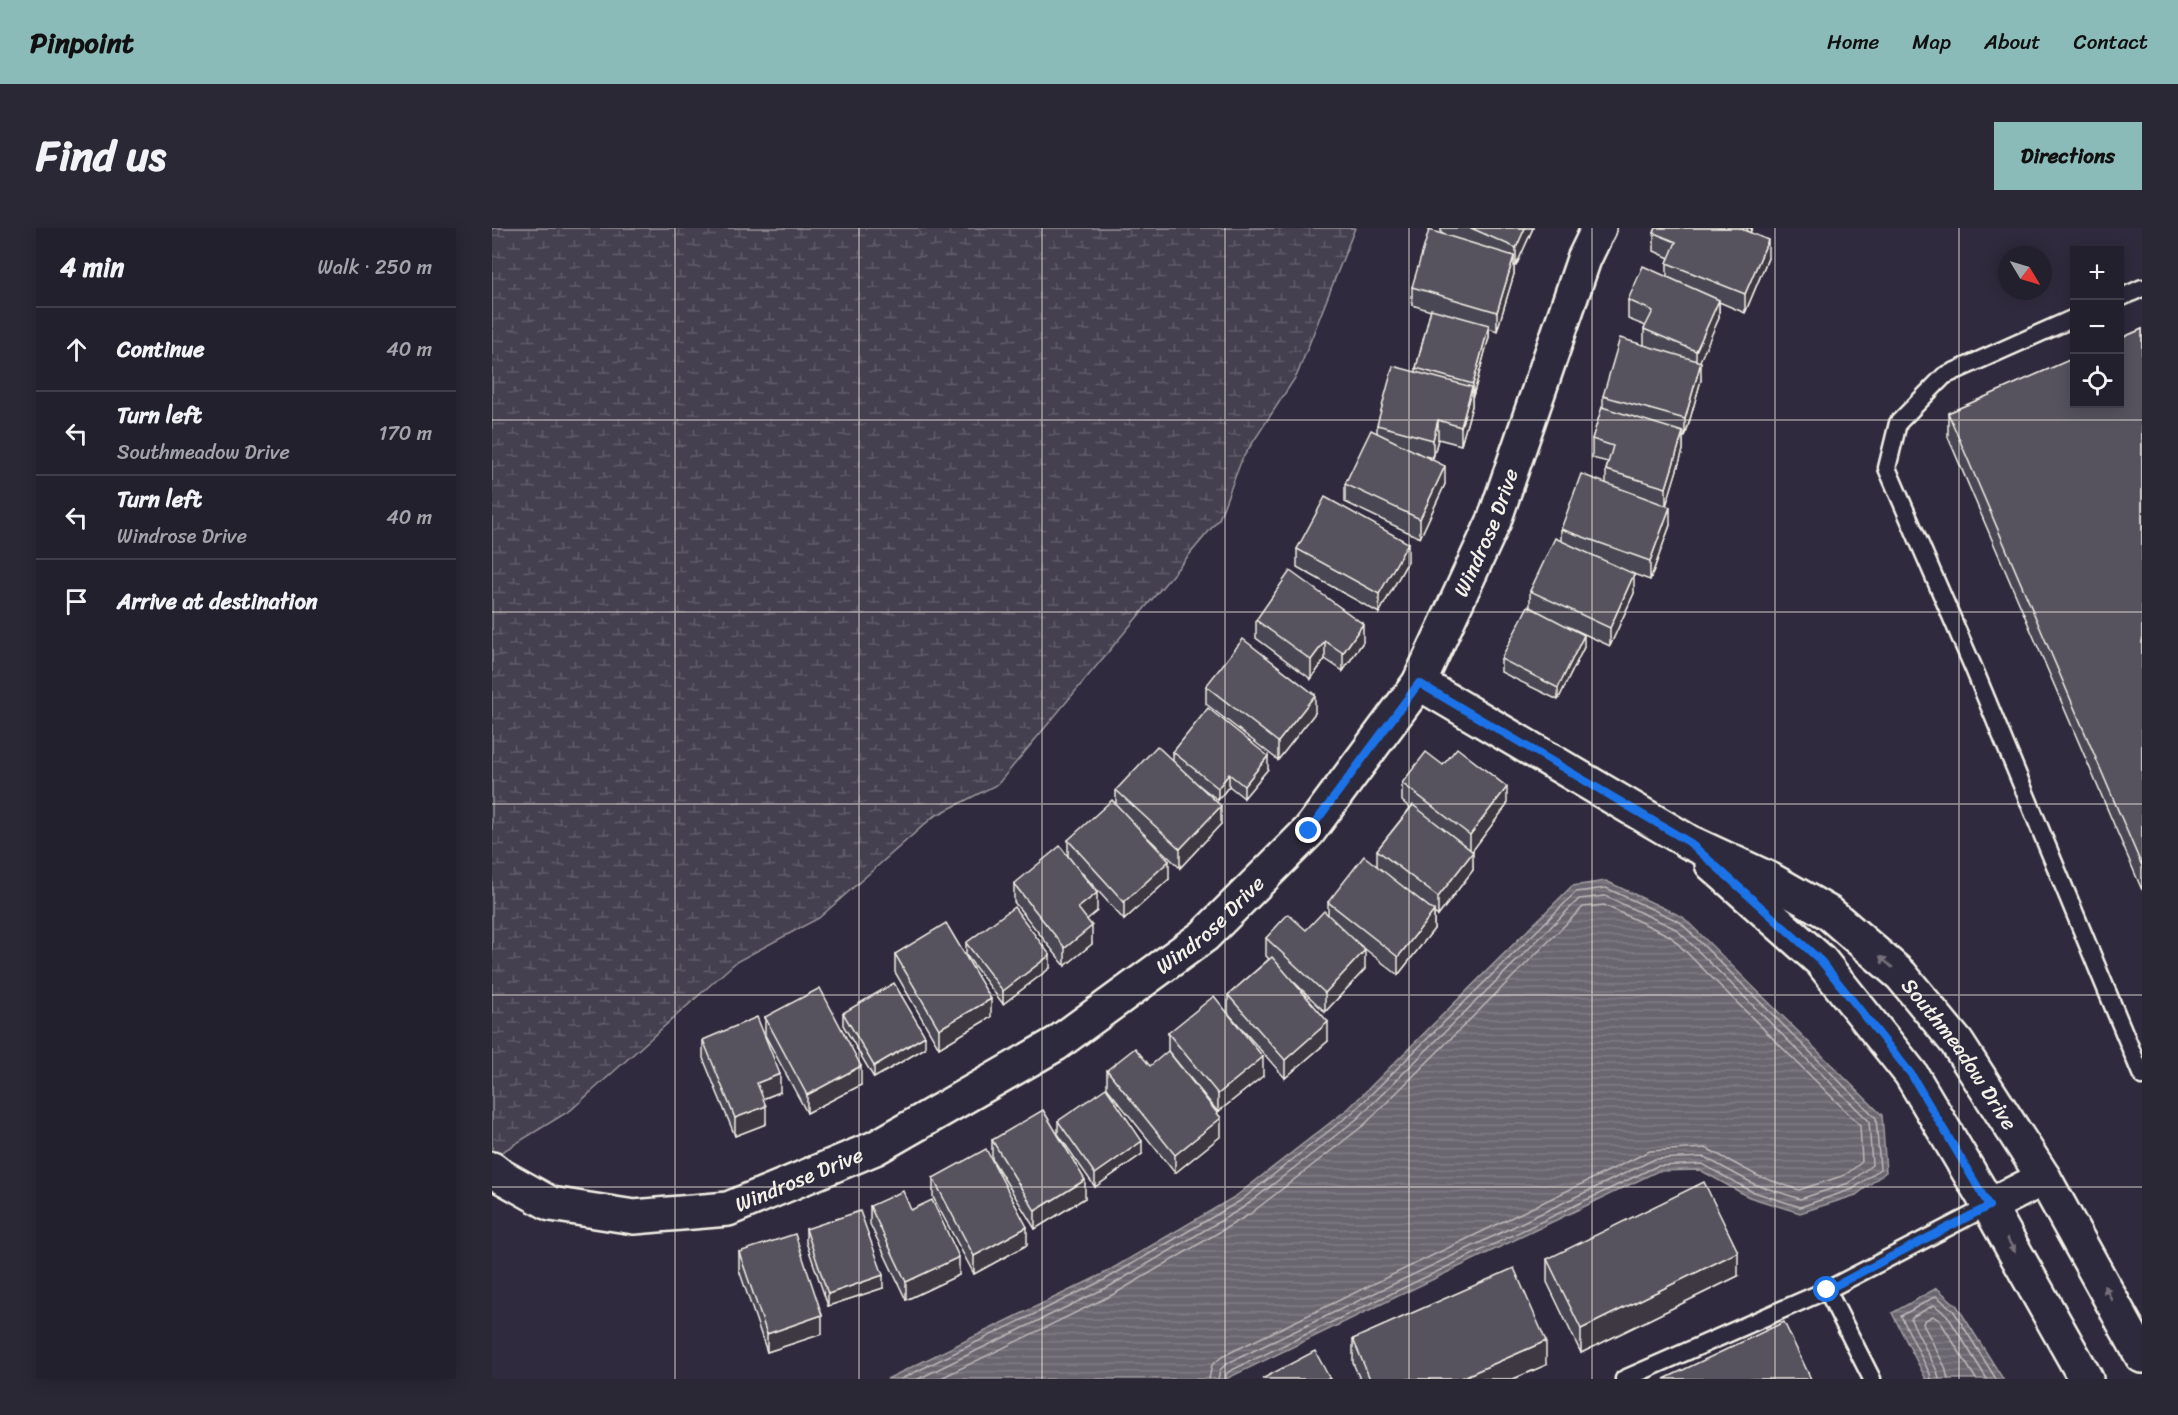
<!DOCTYPE html>
<html lang="en">
<head>
<meta charset="utf-8">
<style>
	:root { --surface:#23202e; --page:#2b2836; --text:#f1f3f6; --muted:#a3a3aa; --line:#403e4a; --accent:#8bbbb9 }
	body { margin:0; font-family:Sriracha,sans-serif; background:var(--page); color:var(--text) }
	.controls { position:absolute; right:18px; top:18px; display:grid; overflow:hidden; border-radius:0px; box-shadow:0 3px 15px #0003 }
	.controls button { width:54px; height:54px; display:grid; place-items:center; padding:0; border:0; border-bottom:2px solid var(--line); background:var(--surface); color:var(--text); font:30px sans-serif }
	.compass { position:absolute; left:1506px; top:18px; width:54px; height:54px; border-radius:50%; background:var(--surface); box-shadow:0 3px 15px #0003; rotate:128deg }
	.stop { position:absolute; width:18px; height:18px; margin:-14px; border:4px solid #1a73e8; border-radius:50%; background:#fff }
	.stop.end { background:#1a73e8; border-color:#fff; box-shadow:0 2px 6px #0008 }
	.list { margin:0; padding:0; list-style:none }
	h2 { display:flex; justify-content:space-between; align-items:center; height:78px; margin:0; padding:0 24px; font-size:26px }
	h2 small { font-size:20px; font-weight:400; color:var(--muted) }
	.list li { display:grid; grid-template-columns:39px 1fr auto; gap:18px; align-items:center; box-sizing:border-box; height:84px; padding:0 24px; border-top:2px solid var(--line) }
	.list b { display:block; font-size:22px; white-space:nowrap }
	.list p { margin:0; font-size:20px; white-space:nowrap; color:var(--muted) }
	.list em { font-size:20px; font-style:normal; color:var(--muted) }
	.icon { flex:none; width:33px; height:33px; fill:none; stroke:currentColor; stroke-width:2; stroke-linecap:round; stroke-linejoin:round }
	.map { position:relative; flex:none; width:1650px; height:1151px; overflow:hidden; border-radius:0px }
	header { display:flex; align-items:center; gap:36px; box-sizing:border-box; height:84px; padding:0 30px; background:var(--accent); color:#111 }
	header strong { font-size:28px }
	nav { display:flex; gap:33px; margin-inline-start:auto; font-size:21px }
	.intro { display:flex; align-items:center; justify-content:space-between; box-sizing:border-box; height:144px; padding:0 36px }
	h1 { margin:0; font-size:42px }
	.button { padding:15px 27px; border-radius:0px; background:var(--accent); color:#111; font-size:21px; font-weight:700 }
	main { display:flex; gap:36px; padding:0 36px }
	aside { flex:1; background:var(--surface); border-radius:0px; box-shadow:0 3px 15px #0003 }
	.map>svg:first-child { display:block }
	.wetland { fill:url(#wetland-marsh); stroke:#9c989c; stroke-width:1.5 }
	.water { fill:url(#water-rules); stroke:#a19ea0; stroke-width:1.5 }
	.lines { fill:none; stroke-linecap:round; stroke-linejoin:round }
	.shore { stroke:#bdb9b8; stroke-width:1.5 }
	.lane-casing { stroke:#f4f1e8; stroke-width:21 }
	.street-casing { stroke:#f4f1e8; stroke-width:38 }
	.lane { stroke:#2f2a3d; stroke-width:16 }
	.street { stroke:#2f2a3d; stroke-width:33 }
	.wall { fill:#4a4752; stroke:#f4f1e8; stroke-width:1.5 }
	.shaded-wall { fill:#3c3942; stroke:#f4f1e8; stroke-width:1.5 }
	.building { fill:#56525f; stroke:#f4f1e8; stroke-width:1.5 }
	.oneway { fill:#747079 }
	.route { stroke:#1a73e8; stroke-width:8 }
	.grid { fill:none; stroke:#f4f1e8; stroke-width:1.5; stroke-opacity:0.55 }
	.labels { text-anchor:middle; stroke-width:4.5; stroke-linejoin:round; paint-order:stroke }
	.street-label { font-size:21px; fill:#f4f1e8; stroke:#2f2a3d }
</style>
</head>
<body>
<header>
<strong>Pinpoint</strong>
<nav><a>Home</a><a>Map</a><a>About</a><a>Contact</a></nav>
</header>
<div class="intro"><h1>Find us</h1><a class="button">Directions</a></div>
<main>
<aside>
<h2>4 min<small>Walk · 250 m</small></h2>
<ul class="list">
<li><svg class="icon" aria-label="ahead" viewBox="0 0 24 24"><path d="M12 20V5M6 11l6-6 6 6"/></svg><div><b>Continue</b></div><em>40 m</em></li>
<li><svg class="icon" aria-label="left" viewBox="0 0 24 24"><path d="M17 20v-9H6M10 6l-5 5 5 5"/></svg><div><b>Turn left</b><p>Southmeadow Drive</p></div><em>170 m</em></li>
<li><svg class="icon" aria-label="left" viewBox="0 0 24 24"><path d="M17 20v-9H6M10 6l-5 5 5 5"/></svg><div><b>Turn left</b><p>Windrose Drive</p></div><em>40 m</em></li>
<li><svg class="icon" aria-label="arrive" viewBox="0 0 24 24"><path d="M6 21V4h12l-3 4 3 4H6"/></svg><div><b>Arrive at destination</b></div></li>
</ul>
</aside>
<div class="map">
<svg width="1650" height="1151" viewBox="0 0 1650 1151">
	<defs>
		<pattern id="wetland-marsh" width="20" height="14" patternUnits="userSpaceOnUse" patternTransform="scale(1.5)"><rect width="20" height="14" fill="#454050"/><path d="M1 5h8M5 5V1M11 12h8M15 12V8" fill="none" stroke="#605c69"/></pattern>
		<pattern id="water-rules" width="6" height="5" patternUnits="userSpaceOnUse" patternTransform="scale(1.5)"><rect width="6" height="5" fill="#6a6670"/><path d="M0 2.5h6" fill="none" stroke="#807c84"/></pattern>
	</defs>
	<rect width="100%" height="100%" fill="#2f2a3d"/>
	<filter id="ink" filterUnits="userSpaceOnUse"><feTurbulence type="fractalNoise" baseFrequency=".0167" numOctaves="2"/><feDisplacementMap in="SourceGraphic" scale="12" xChannelSelector="R" yChannelSelector="G"/><feConvolveMatrix kernelMatrix="1 2 1 2 8 2 1 2 1" color-interpolation-filters="sRGB"/></filter>
	<g filter="url(#ink)">
		<path class="wetland" d="M0,0H863L805,147L750,231L727,291L506,556L441,589L327,690L244,734L79,882L0,930Z"/>
		<g class="water">
			<path d="M1114,653L1191,689L1390,887L1394,944L1364,967L1308,985L1257,969L1208,942L1166,943L734,1151H395L611,1046L744,968L857,880L1080,658Z"/>
			<path d="M1445,1060L1465,1078L1511,1151H1434L1400,1085Z"/>
		</g>
		<g class="lines">
			<g class="shore">
				<path d="M409,1151L614,1051L748,973L861,884L1084,664L1114,660L1188,694L1384,890L1388,941L1361,961L1308,979L1259,963L1210,936L1165,938L738,1143L734,1146V1151"/>
				<path d="M426,1151L618,1058L752,979L866,890L1087,671L1113,668L1184,701L1377,893L1380,937L1357,955L1308,971L1262,956L1212,929L1163,931L734,1136L728,1142L726,1151"/>
				<path d="M447,1151L622,1066L758,986L872,897L1091,679L1112,677L1178,708L1368,897L1370,934L1353,947L1307,962L1266,948L1214,920L1158,923L731,1128L720,1137L717,1151"/>
				<path d="M1439,1151L1438,1146L1409,1088L1444,1068L1461,1082L1504,1151"/>
				<path d="M1447,1151L1445,1143L1419,1092L1420,1089L1442,1077L1455,1087L1495,1151"/>
				<path d="M1456,1151L1453,1139L1431,1096L1432,1093L1441,1088L1448,1093L1484,1151"/>
			</g>
			<g class="lane-casing">
				<g id="lane">
					<path d="M1628,70L1650,60"/>
					<path d="M1582,90L1452,148L1406,195L1395,240L1482,441L1650,848"/>
					<path d="M1335,1062L1380,1151"/>
					<path d="M1132,1151L1335,1062L1497,978"/>
				</g>
			</g>
			<g class="street-casing">
				<g id="street">
					<path id="s1" d="M927,455L1197,614L1279,652L1337,685L1409,747L1465,815L1552,950L1650,1128"/>
					<path d="M1220,636L1329,733L1419,846L1497,978L1594,1151"/>
					<path id="s2" d="M0,941L9,948L59,976L142,989L236,981L383,920L564,816L712,708L817,603L927,455L1002,293L1092,31L1107,0"/>
					<path d="M1497,978L1552,950"/>
				</g>
			</g>
			<use href="#lane" class="lane"/>
			<use href="#street" class="street"/>
		</g>
		<g class="wall">
			<path d="M949,0H1041L1024,38L1022,37V46L1005,103L997,100V109L981,168H980V178L969,217L946,211L941,230L933,228L953,256L928,310L853,274V256L885,205V197L924,144V140L939,83L920,77V59L954,8L949,5Z"/>
			<path d="M1164,0H1260L1258,5L1276,30L1253,85L1227,74V90L1207,133L1209,152L1193,209H1191V222L1174,277L1178,297L1158,352L1136,344L1142,365L1118,418L1075,398L1092,419L1066,472L1009,444V431L1038,380V363L1069,313V301L1114,255V242L1116,234L1100,230V211L1111,179V168L1152,118V101L1154,98L1136,91V72L1175,49V35L1177,30L1162,23V5Z"/>
			<path d="M1650,101V662L1456,209V185Z"/>
			<path d="M805,321L916,333L887,385L805,339Z"/>
			<path d="M764,392L871,414L851,443L833,431L819,451L764,410Z"/>
			<path d="M714,458L823,485L786,532L714,476Z"/>
			<path d="M681,524L776,541L752,570L737,558L726,572L699,551L729,596L688,640L652,606L677,651L632,692L590,645L605,683L595,691L600,716L573,738L522,674V656L576,628V612L624,576V562L681,534Z"/>
			<path d="M951,537L1015,577L980,623L981,642L946,688L942,685V701L906,747L868,717L873,741L833,784L801,753L836,813L793,850L736,785V767L777,731L774,728V710L814,702L836,687V674L885,638V622L918,580L910,573V555Z"/>
			<path d="M474,715L558,740L511,776L474,727Z"/>
			<path d="M403,726L499,789L447,820L403,744Z"/>
			<path d="M351,785L433,820L382,850L351,797Z"/>
			<path d="M273,789L369,857L315,885L273,807Z"/>
			<path d="M676,805L771,848L726,884L676,823Z"/>
			<path d="M211,812L288,864L271,871L274,896L243,908L211,830Z"/>
			<path d="M658,838L729,908L683,945L615,860V842Z"/>
			<path d="M566,893L650,926L603,959L566,906Z"/>
			<path d="M500,912L593,970L543,1001L500,931Z"/>
			<path d="M441,950L535,1017L482,1046L441,969Z"/>
			<path d="M378,978L419,982L467,1047L414,1072L378,996Z"/>
			<path d="M314,1001L391,1060L336,1078L314,1014Z"/>
			<path d="M247,1024L330,1106L275,1124L247,1042Z"/>
			<path d="M1055,1031L1246,1048L1089,1125L1055,1054Z"/>
			<path d="M861,1111L1054,1137L1021,1151H868L861,1135Z"/>
		</g>
		<g class="shaded-wall">
			<path d="M1033,0H1041L1024,38V20Z"/>
			<path d="M1255,0H1260L1255,11Z"/>
			<path d="M1276,12V30L1253,85V66Z"/>
			<path d="M1022,28V46L1005,103V84Z"/>
			<path d="M1227,72V90L1204,142V123Z"/>
			<path d="M997,97V109L981,168V156Z"/>
			<path d="M1209,134V152L1193,209V191Z"/>
			<path d="M980,159V178L969,217V199Z"/>
			<path d="M946,192V211L941,230V212Z"/>
			<path d="M1191,204V222L1174,278V260Z"/>
			<path d="M953,238V256L928,310V291Z"/>
			<path d="M1178,279V297L1158,352V333Z"/>
			<path d="M916,315V333L887,385V366Z"/>
			<path d="M1142,346V365L1118,418V400Z"/>
			<path d="M871,396V414L851,443V425Z"/>
			<path d="M1092,407V419L1066,472V460Z"/>
			<path d="M833,413V431L819,451V432Z"/>
			<path d="M823,467V485L786,532V514Z"/>
			<path d="M776,528V541L752,570V558Z"/>
			<path d="M737,546V558L726,572V560Z"/>
			<path d="M1015,559V577L978,626V607Z"/>
			<path d="M729,578V596L688,640V621Z"/>
			<path d="M981,624V642L946,688V669Z"/>
			<path d="M677,633V651L632,692V674Z"/>
			<path d="M605,665V683L586,699V680Z"/>
			<path d="M942,683V701L906,747V729Z"/>
			<path d="M600,698V716L573,738V720Z"/>
			<path d="M873,722V741L833,784V765Z"/>
			<path d="M558,727V740L511,776V763Z"/>
			<path d="M499,771V789L447,820V801Z"/>
			<path d="M836,794V813L793,850V832Z"/>
			<path d="M433,808V820L382,850V838Z"/>
			<path d="M771,829V848L726,884V866Z"/>
			<path d="M369,838V857L315,885V867Z"/>
			<path d="M288,846V864L265,873V855Z"/>
			<path d="M274,878V896L243,908V890Z"/>
			<path d="M729,890V908L683,945V927Z"/>
			<path d="M650,913V926L603,959V946Z"/>
			<path d="M593,952V970L543,1001V983Z"/>
			<path d="M535,999V1017L482,1046V1028Z"/>
			<path d="M1246,1024V1048L1089,1125V1101Z"/>
			<path d="M467,1029V1047L414,1072V1054Z"/>
			<path d="M391,1047V1060L336,1078V1066Z"/>
			<path d="M330,1087V1106L275,1124V1106Z"/>
			<path d="M1054,1113V1137L1021,1151H967Z"/>
		</g>
		<g class="building">
			<path d="M979,0H1033L1024,20Z"/>
			<path d="M1164,0H1247L1276,12L1253,66L1175,35L1184,14L1162,5Z"/>
			<path d="M937,2L1022,28L1005,84L920,59Z"/>
			<path d="M1151,38L1227,72L1204,123L1152,101L1161,83L1136,72Z"/>
			<path d="M939,81L997,97L981,156L924,140Z"/>
			<path d="M1650,101V638L1456,185L1582,130V176H1628V111Z"/>
			<path d="M1128,110L1209,134L1193,191L1111,168Z"/>
			<path d="M901,138L980,159L969,199L946,192L941,212L885,197Z"/>
			<path d="M1110,179L1191,204L1174,260L1114,242L1121,218L1100,211Z"/>
			<path d="M879,202L953,238L928,291L853,256Z"/>
			<path d="M1089,246L1178,279L1158,333L1069,301Z"/>
			<path d="M833,269L916,315L887,366L805,321Z"/>
			<path d="M1063,310L1142,346L1118,400L1038,363Z"/>
			<path d="M798,343L871,396L851,425L833,413L819,432L764,392Z"/>
			<path d="M1036,378L1092,407L1066,460L1009,431Z"/>
			<path d="M751,411L823,467L786,514L714,458Z"/>
			<path d="M716,480L776,528L752,558L737,546L726,560L681,524Z"/>
			<path d="M665,518L729,578L688,621L624,562Z"/>
			<path d="M965,520L1015,559L978,607L910,555L934,524L951,537Z"/>
			<path d="M620,572L677,633L632,674L576,612Z"/>
			<path d="M921,577L981,624L946,669L885,622Z"/>
			<path d="M568,618L605,665L586,680L600,698L573,720L522,656Z"/>
			<path d="M872,628L942,683L906,729L836,674Z"/>
			<path d="M522,679L558,727L511,763L474,715Z"/>
			<path d="M832,683L873,722L833,765L774,710L796,686L814,702Z"/>
			<path d="M454,695L499,771L447,801L403,726Z"/>
			<path d="M780,729L836,794L793,832L736,767Z"/>
			<path d="M402,755L433,808L382,838L351,785Z"/>
			<path d="M328,760L369,838L315,867L273,789Z"/>
			<path d="M722,768L771,829L726,866L676,805Z"/>
			<path d="M265,789L288,846L265,855L274,878L243,890L211,812Z"/>
			<path d="M643,820L658,838L676,823L729,890L683,927L615,842Z"/>
			<path d="M614,860L650,913L603,946L566,893Z"/>
			<path d="M551,882L593,952L543,983L500,912Z"/>
			<path d="M494,921L535,999L482,1028L441,950Z"/>
			<path d="M1212,954L1246,1024L1089,1101L1055,1031Z"/>
			<path d="M411,963L419,982L440,972L467,1029L414,1054L378,978Z"/>
			<path d="M368,983L391,1047L336,1066L314,1001Z"/>
			<path d="M303,1006L330,1087L275,1106L247,1024Z"/>
			<path d="M1022,1040L1054,1113L967,1151H878L861,1111Z"/>
			<path d="M1292,1094L1319,1151H1172Z"/>
			<path d="M823,1123L838,1151H770Z"/>
		</g>
		<defs><path id="oneway-solid" d="M-6-.8H1V-3.2L6.5 0L1 3.2V.8H-6Z" transform="scale(1.5)"/></defs>
		<g class="oneway">
			<use href="#oneway-solid" transform="translate(1394 734) rotate(-139)"/>
			<use href="#oneway-solid" transform="translate(1519 1017) rotate(61)"/>
			<use href="#oneway-solid" transform="translate(1616 1065) rotate(-119)"/>
		</g>
	</g>
	<g class="lines" filter="url(#ink)">
		<path class="route" d="M817,603L927,455L1197,614L1329,733L1419,846L1497,978L1335,1062"/>
	</g>
	<path class="grid" d="M183,0V1151M367,0V1151M550,0V1151M733,0V1151M917,0V1151M1100,0V1151M1283,0V1151M1467,0V1151M0,192H1650M0,384H1650M0,576H1650M0,767H1650M0,959H1650"/>
	<g class="labels">
		<g class="street-label">
			<text dy="7" stroke="none"><textPath href="#s2" startOffset="1296">Windrose Drive</textPath></text>
			<text dy="7" stroke="none"><textPath href="#s2" startOffset="810">Windrose Drive</textPath></text>
			<text dy="7" stroke="none"><textPath href="#s1" startOffset="664">Southmeadow Drive</textPath></text>
			<text dy="7" stroke="none"><textPath href="#s2" startOffset="324">Windrose Drive</textPath></text>
		</g>
	</g>
</svg>
<div class="controls">
<button>+</button>
<button>−</button>
<button><svg class="icon" aria-label="locate" viewBox="0 0 24 24"><circle cx="12" cy="12" r="6"/><path d="M12 2v4M12 18v4M2 12h4M18 12h4"/></svg></button>
</div>
<svg class="compass" viewBox="-18 -18 36 36"><path d="M0-13l5 13h-10z" fill="#e53935"/><path d="M0 13l5-13h-10z" fill="#a3a3aa"/></svg>
<div class="stop" style="left:1335px;top:1062px"></div>
<div class="stop end" style="left:817px;top:603px"></div>
</div>
</main>
</body>
</html>
